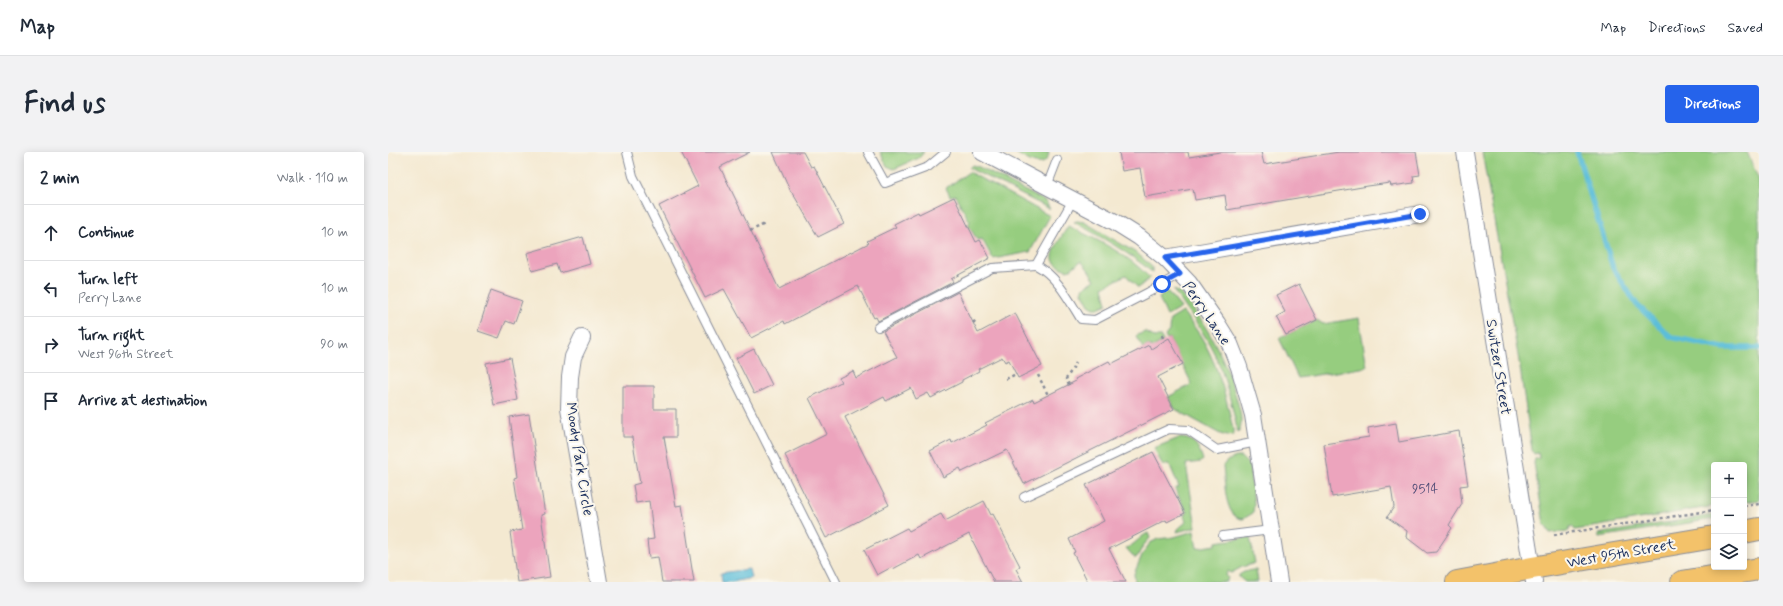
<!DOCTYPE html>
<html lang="en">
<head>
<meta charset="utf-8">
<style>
	:root { --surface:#fff; --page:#f2f2f3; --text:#1f2937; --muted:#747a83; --line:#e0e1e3; --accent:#2563eb }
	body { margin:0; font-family:Mynerve,sans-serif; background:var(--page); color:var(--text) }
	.controls { position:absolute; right:12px; bottom:12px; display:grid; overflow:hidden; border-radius:4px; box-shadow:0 2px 10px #0003 }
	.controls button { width:36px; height:36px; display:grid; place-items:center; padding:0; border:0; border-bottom:1px solid var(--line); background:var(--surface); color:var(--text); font:20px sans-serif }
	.stop { position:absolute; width:12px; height:12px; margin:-9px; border:3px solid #2563eb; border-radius:50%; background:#fff }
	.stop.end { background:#2563eb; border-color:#fff; box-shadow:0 1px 4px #0008 }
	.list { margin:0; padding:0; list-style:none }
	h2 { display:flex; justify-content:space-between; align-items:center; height:52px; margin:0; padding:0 16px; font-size:17px }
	h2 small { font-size:13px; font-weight:400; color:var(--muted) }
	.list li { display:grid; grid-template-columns:26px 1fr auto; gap:12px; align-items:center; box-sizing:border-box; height:56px; padding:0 16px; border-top:1px solid var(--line) }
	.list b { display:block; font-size:15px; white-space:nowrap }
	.list p { margin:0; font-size:13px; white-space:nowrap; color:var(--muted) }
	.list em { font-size:13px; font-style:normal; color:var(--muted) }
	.icon { flex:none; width:22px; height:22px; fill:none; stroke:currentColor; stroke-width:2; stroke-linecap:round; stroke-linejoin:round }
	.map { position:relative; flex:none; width:1371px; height:430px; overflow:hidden; border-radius:4px }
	header { display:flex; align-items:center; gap:24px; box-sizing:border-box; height:56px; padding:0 20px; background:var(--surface); border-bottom:1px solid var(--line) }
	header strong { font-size:19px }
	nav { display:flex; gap:22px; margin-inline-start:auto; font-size:14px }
	.intro { display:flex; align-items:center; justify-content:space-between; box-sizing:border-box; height:96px; padding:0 24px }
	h1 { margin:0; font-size:28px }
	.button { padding:10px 18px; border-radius:4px; background:var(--accent); color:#fff; font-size:14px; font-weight:700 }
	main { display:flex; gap:24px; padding:0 24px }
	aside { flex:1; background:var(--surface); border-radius:4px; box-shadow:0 2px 10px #0003 }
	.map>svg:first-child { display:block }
	.green { fill:#96cd7f; stroke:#587e6e }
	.water { fill:#5bbed9; stroke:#3b769c }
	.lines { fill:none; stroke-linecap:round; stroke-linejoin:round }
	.stream { stroke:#5bbed9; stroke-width:5.5 }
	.building { fill:#eca4bd }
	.service-casing { stroke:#888c98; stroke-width:10 }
	.minor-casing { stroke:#888c98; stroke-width:18 }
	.primary-casing { stroke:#888c98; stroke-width:24 }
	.path { stroke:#888c98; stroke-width:2.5; stroke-dasharray:3 3; stroke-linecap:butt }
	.service { stroke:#fff; stroke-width:8 }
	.minor { stroke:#fff; stroke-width:16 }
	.primary { stroke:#f3c26a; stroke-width:22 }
	.route { stroke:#2563eb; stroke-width:5 }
	.labels { text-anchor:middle; stroke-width:4; stroke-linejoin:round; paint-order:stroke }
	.number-label { font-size:13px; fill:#4f4c76 }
	.street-label { font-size:15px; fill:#1b2f5e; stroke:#fbf7ec }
</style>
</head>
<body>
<header>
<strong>Map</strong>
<nav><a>Map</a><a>Directions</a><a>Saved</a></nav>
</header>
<div class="intro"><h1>Find us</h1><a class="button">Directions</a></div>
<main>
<aside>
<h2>2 min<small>Walk · 110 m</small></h2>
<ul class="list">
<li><svg class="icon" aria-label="ahead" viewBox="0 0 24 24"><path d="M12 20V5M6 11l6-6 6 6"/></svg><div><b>Continue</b></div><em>10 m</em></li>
<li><svg class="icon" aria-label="left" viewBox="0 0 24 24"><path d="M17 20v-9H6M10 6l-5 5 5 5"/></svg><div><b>Turn left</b><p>Perry Lane</p></div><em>10 m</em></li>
<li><svg class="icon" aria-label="right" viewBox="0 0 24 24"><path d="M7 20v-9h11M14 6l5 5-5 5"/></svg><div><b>Turn right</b><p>West 96th Street</p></div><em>90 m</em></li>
<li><svg class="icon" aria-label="arrive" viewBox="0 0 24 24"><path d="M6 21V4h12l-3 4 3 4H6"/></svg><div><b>Arrive at destination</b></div></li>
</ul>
</aside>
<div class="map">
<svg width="1371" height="430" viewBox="0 0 1371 430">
	<rect width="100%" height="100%" fill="#fbf7ec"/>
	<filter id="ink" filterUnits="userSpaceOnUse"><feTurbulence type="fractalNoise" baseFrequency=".025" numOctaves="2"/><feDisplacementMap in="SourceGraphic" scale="8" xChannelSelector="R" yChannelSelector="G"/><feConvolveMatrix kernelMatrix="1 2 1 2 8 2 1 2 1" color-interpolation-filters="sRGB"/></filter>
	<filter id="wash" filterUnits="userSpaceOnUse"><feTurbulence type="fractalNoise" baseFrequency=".012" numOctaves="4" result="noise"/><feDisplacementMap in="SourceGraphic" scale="16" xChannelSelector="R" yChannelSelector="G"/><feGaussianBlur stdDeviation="0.9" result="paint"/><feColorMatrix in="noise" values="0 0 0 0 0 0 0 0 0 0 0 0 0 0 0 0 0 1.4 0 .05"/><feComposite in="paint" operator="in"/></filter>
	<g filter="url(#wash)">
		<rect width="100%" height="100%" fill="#f4e9d1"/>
		<g class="green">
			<path d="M492,0H536L531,6L506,17L499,14Z"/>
			<path d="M626,0H661V1C657,22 637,6 626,0Z"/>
			<path d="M1094,0H1359L1371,28V348L1356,350V313H1326V354L1187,378L1184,374L1182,375L1180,379L1162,381L1156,372L1146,311L1147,307L1151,306L1150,301L1146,302L1144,298L1131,209Z"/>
			<path d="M584,13L591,15L657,49L662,57L581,16Z"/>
			<path d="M581,20L662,64L642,100L605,107L594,87L589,88L580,72L582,70L567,43L562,44L558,36Z"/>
			<path d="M689,69L696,70L750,102L764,115V120C740,100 713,85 686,70Z"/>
			<path d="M680,74C710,88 740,102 762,126L751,135H749L738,123L715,135L719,152L710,156H706L701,153L694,140L696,135L707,128L699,116L693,109L683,117L678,118C675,116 670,114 667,111C659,103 676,82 680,74Z"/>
			<path d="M785,138L791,140C819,171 838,208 849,248C852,258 856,271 850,281C844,254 838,226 826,201C815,178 799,158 785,138Z"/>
			<path d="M779,139L793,156L779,164L771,146Z"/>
			<path d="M795,160C802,170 811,180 816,190C832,219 840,251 846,283L839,284L832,282L787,257L780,245L804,232L781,186L779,187L777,184L781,179L782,168Z"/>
			<path d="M971,166L979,215L910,226L891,186L929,168L935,172Z"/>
			<path d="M757,180L766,185H773L775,189L763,196L761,193L755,196L748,185L749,183Z"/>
			<path d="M791,286C806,286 811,294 815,308L813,310L798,312L808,375L789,380L790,377L798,370L796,363L799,361L787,337L791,335L781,311L775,314L766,296Z"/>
			<path d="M848,305H853L861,313L866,351L865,361L855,367C836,367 837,329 835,314L839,309Z"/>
			<path d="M1326,363V367L1211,385L1210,382Z"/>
			<path d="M806,379L809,396L828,393V390L862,385L867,411L854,415L843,421L840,419L838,423L840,426L838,430H746L747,428L746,422L754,403L762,391L770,387L786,385Z"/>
			<path d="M760,381L762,386L755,394L749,405L747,406L738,396C747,393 751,385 760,381Z"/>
			<path d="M864,418H868L870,430H857L851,425V423L856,420Z"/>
		</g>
		<path class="water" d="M361,417L363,426L344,430H334L333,421Z"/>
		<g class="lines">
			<path class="stream" d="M1189,0L1225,116L1249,153L1283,185L1335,196H1371"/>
		</g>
		<g id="blocks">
			<g class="building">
				<path d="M293,0H362L332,15L391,137L481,91L479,89L508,75L506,72L530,60L531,62L566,45L588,90L592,88L602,106L563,127L565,130L490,169L488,165L486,166L470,134L397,172L396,169L363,186L336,137L317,146L271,54L310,34Z"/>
				<path d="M385,0H415L423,15L426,14L456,72L430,85L404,40H403Z"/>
				<path d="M731,0H800L801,5L832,0H873L876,12L951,0H1028L1032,23L1025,24L1026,31L1003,34L1002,31L980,34L839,58L837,43L807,48L805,37L757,45L752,16L734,19Z"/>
				<path d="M195,85L202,112L172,121L169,112L144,119L139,101Z"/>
				<path d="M911,132L929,168L898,183L888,165L897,160L888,143Z"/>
				<path d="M103,138L134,149L126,172L118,169L111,186L90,179Z"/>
				<path d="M570,140L590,181L627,161L654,214L630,226L621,208L617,210L614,205L590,217L591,219L574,228V230L543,246L540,241L528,247L523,236L498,249L496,245L457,265L501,353L438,386L397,303L439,282L421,246L453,230L451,226L465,219L468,226L509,205L495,179Z"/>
				<path d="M781,186L795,212L770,225L786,257L636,332L619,298L574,320L572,316L555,325L542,299L563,288L564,291L599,273L597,271L645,247L646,250L688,229L687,227L721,209L723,212L761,193L763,197Z"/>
				<path d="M366,197L384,233L366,242L348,206Z"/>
				<path d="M122,206L130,248L106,253L98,211Z"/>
				<path d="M235,234H266V257H288V285H276L288,354L294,353L306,430H274L270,405L261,406L259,388L266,387L261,349L248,351L245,333L252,331L244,285H235Z"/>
				<path d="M141,262L157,362L153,363L162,425L129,430L122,380L134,378L126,326L129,325L121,265Z"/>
				<path d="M1008,271L1011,290L1071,279L1080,333L1072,334L1074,352L1061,373L1064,376L1048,400L1039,401L1018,385L1019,379L999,365L1006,355L1003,335L944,345L936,292L981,285L980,276Z"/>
				<path d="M765,300L797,361L779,370L778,368L721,397L738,430H700L685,401L687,400L681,387L716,369L698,333Z"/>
				<path d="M596,349L603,363L605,362L632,414L628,417L635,430H606L581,382L533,407L531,403L505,417L504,415L489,423L476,398L519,376L521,379L553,362L557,369Z"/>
			</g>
		</g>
	</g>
	<g filter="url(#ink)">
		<use href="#blocks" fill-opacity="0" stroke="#888c98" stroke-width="1"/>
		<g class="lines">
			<g class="service-casing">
				<g id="service">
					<path d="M239,0L245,24L448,430"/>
					<path d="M480,0L497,31L540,15L558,0"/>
					<path d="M659,34L669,8"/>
					<path d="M685,48L648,113C669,124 681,148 693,167L707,168L761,140L792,122"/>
					<path d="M490,175L604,116L648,113"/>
					<path d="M636,345L781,277L800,278L829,298L869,290"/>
					<path d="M835,384L883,378"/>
				</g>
			</g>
			<g class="minor-casing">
				<g id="minor">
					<path d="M594,0L727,70L751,85L777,106L801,131L829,171L842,192L851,215L865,263L891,430"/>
					<path d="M1077,0L1146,430"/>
					<path d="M777,106L1032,62"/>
					<path d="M194,186L185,205L182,225L181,256L211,430"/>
				</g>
			</g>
			<g class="primary-casing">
				<g id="primary">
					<path d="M1356,380L1371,377"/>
					<path d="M1069,430L1144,416L1326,385"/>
					<path d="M1294,430L1371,417"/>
				</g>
			</g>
			<g class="path">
				<path d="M362,79L377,72"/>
				<path d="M585,171L589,167"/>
				<path d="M774,183L776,189"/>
				<path d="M650,223L660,243"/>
				<path d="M618,227L628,222"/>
				<path d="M681,233L678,227L688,211"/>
				<path d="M1356,354L1371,352"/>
				<path d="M1166,383L1326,358"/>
			</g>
			<use href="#service" class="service"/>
			<use href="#minor" class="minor"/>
			<use href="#primary" class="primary"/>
		</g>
	</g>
	<g class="lines" filter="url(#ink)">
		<path class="route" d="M774,132L792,122L777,106L1032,62"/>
	</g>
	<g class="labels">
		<g class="number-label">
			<text x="1037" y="341">9514</text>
		</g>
		<g class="street-label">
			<text transform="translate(819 161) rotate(56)" y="5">Perry Lane</text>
			<text transform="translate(1111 215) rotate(81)" y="5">Switzer Street</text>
			<text transform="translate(192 307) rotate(81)" y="5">Moody Park Circle</text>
			<text transform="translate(1233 401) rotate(-10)" y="5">West 95th Street</text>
		</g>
	</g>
</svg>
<div class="controls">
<button>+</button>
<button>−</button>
<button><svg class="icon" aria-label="layers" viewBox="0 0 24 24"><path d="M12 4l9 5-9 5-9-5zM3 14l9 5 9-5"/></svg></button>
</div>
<div class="stop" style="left:774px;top:132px"></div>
<div class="stop end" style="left:1032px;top:62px"></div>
</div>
</main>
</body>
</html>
